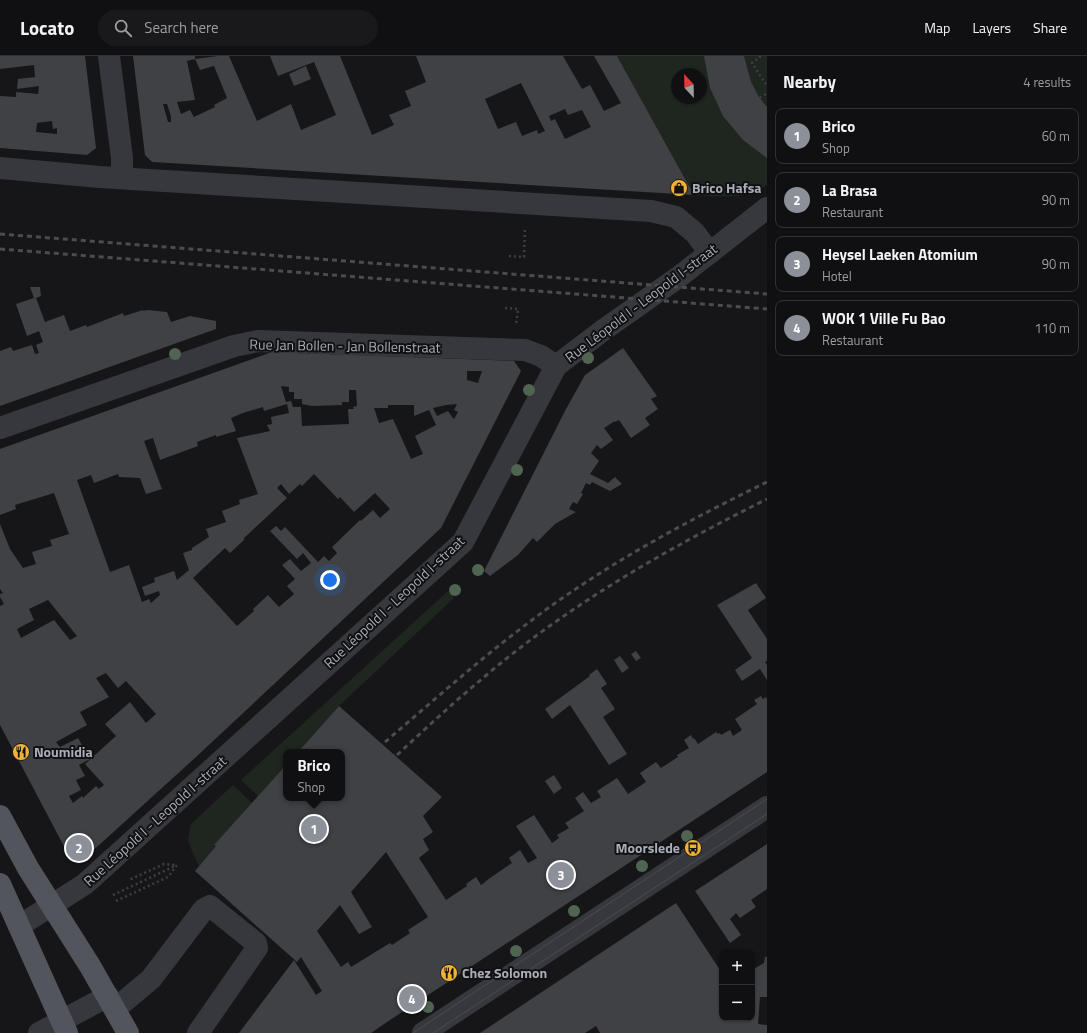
<!DOCTYPE html>
<html lang="en">
<head>
<meta charset="utf-8">
<style>
	:root { --surface:#101012; --page:#19191b; --text:#f1f3f6; --muted:#9c9d9f; --line:#303032; --accent:#8c9099 }
	body { margin:0; font-family:"Titillium Web",sans-serif; background:var(--page); color:var(--text) }
	.controls { position:absolute; right:12px; bottom:12px; display:grid; overflow:hidden; border-radius:8px; box-shadow:0 1px 3px #0004 }
	.controls button { width:36px; height:36px; display:grid; place-items:center; padding:0; border:0; border-bottom:1px solid var(--line); background:var(--surface); color:var(--text); font:20px sans-serif }
	.compass { position:absolute; left:671px; top:12px; width:36px; height:36px; border-radius:50%; background:var(--surface); box-shadow:0 1px 3px #0004; rotate:338deg }
	.you { position:absolute; left:330px; top:524px; width:14px; height:14px; margin:-10px; border:3px solid #fff; border-radius:50%; background:#1a73e8; box-shadow:0 0 0 6px #1a73e833 }
	.badge { display:grid; place-items:center; width:26px; height:26px; border-radius:50%; background:var(--accent); color:#fff; font-size:13px; font-weight:700 }
	.pin { position:absolute; translate:-50% -50%; border:2px solid #fff; box-shadow:0 1px 4px #0006 }
	.popup { position:absolute; left:283px; top:693px; width:62px; height:52px; box-sizing:border-box; display:grid; place-content:center; border-radius:8px; background:var(--surface); filter:drop-shadow(0 1px 3px #0005); font-size:13px; white-space:nowrap; color:var(--muted) }
	.popup b { font-size:15px; color:var(--text) }
	.popup::after { content:''; position:absolute; left:50%; top:100%; margin-left:-8px; border:8px solid transparent; border-top-color:var(--surface) }
	.list { margin:0; padding:0; list-style:none }
	h2 { display:flex; justify-content:space-between; align-items:center; height:52px; margin:0; padding:0 16px; font-size:17px }
	h2 small { font-size:13px; font-weight:400; color:var(--muted) }
	.list li { display:grid; grid-template-columns:26px 1fr auto; gap:12px; align-items:center; box-sizing:border-box; height:56px; margin:0 8px 8px; padding:0 8px; border:1px solid var(--line); border-radius:8px }
	.list b { display:block; font-size:15px; white-space:nowrap }
	.list p { margin:0; font-size:13px; white-space:nowrap; color:var(--muted) }
	.list em { font-size:13px; font-style:normal; color:var(--muted) }
	.icon { flex:none; width:22px; height:22px; fill:none; stroke:currentColor; stroke-width:2; stroke-linecap:round; stroke-linejoin:round }
	.map { position:relative; flex:none; width:767px; height:977px; overflow:hidden }
	header { display:flex; align-items:center; gap:24px; box-sizing:border-box; height:56px; padding:0 20px; background:var(--surface); border-bottom:1px solid var(--line) }
	header strong { font-size:19px }
	nav { display:flex; gap:22px; margin-inline-start:auto; font-size:14px }
	.search { width:280px; height:36px; background:var(--page); display:flex; align-items:center; gap:10px; box-sizing:border-box; padding:0 14px; border-radius:22px; color:var(--muted); font-size:15px }
	main { display:flex }
	aside { flex:1; background:var(--surface) }
	.map>svg:first-child { display:block }
	.green { fill:#1e261f; fill-rule:evenodd }
	.building { fill:#404145; fill-rule:evenodd }
	.lines { fill:none; stroke-linecap:round; stroke-linejoin:round }
	.path { stroke:#3d3f44; stroke-width:2.5; stroke-dasharray:2 3; stroke-linecap:butt }
	.minor { stroke:#37383d; stroke-width:22 }
	.major { stroke:#53555c; stroke-width:22 }
	.tram { stroke:#4a4c52; stroke-width:1 }
	.rail { stroke:#4a4c52; stroke-width:3; stroke-dasharray:5 4; stroke-linecap:butt }
	.tree { fill:#506452 }
	.labels { text-anchor:middle; stroke-width:4; stroke-linejoin:round; paint-order:stroke }
	.poi-label { font-size:14px; font-weight:bold; fill:#a8adb8; stroke:#111113; text-anchor:start }
	.street-label { font-size:14px; fill:#a8adb8; stroke:#111113 }
</style>
</head>
<body>
<header>
<strong>Locato</strong>
<div class="search"><svg class="icon" aria-label="search" viewBox="0 0 24 24"><circle cx="10" cy="10" r="6"/><path d="M15 15l6 6"/></svg>Search here</div>
<nav><a>Map</a><a>Layers</a><a>Share</a></nav>
</header>
<main>
<div class="map">
<svg width="767" height="977" viewBox="0 0 767 977">
	<rect width="100%" height="100%" fill="#161618"/>
	<g class="green">
		<path d="M617,0H767V129C746,145 719,140 694,139ZM677,18H701V42H677Z"/>
		<path d="M448,535L454,542L339,650L298,696H286V709L258,740L241,724Z"/>
		<path d="M233,729L252,747L214,789L216,790L199,810L189,788L188,782L191,768Z"/>
	</g>
	<g class="building">
		<path d="M0,0H85L96,92L87,99L0,92V40L16,41V36L38,38L39,30L17,33L18,23L35,21L34,9L0,13ZM52,65L53,73L57,72V78L36,76L37,67Z"/>
		<path d="M133,0H195V3L187,5L195,44L177,46L181,58L190,54L194,61L215,51L214,49L227,42L214,10L200,14L195,3L218,0H229L257,65L291,48L301,74L336,59L314,6L278,20L270,0H340L372,79L394,69L389,59L411,50L405,35L426,26L416,0H563L582,33L590,29L604,55L621,47L594,0H617L694,139L152,106L145,99ZM521,27L545,75L538,78L537,74L522,80L516,66L498,73L485,43ZM163,48H167L171,60V66H168ZM565,53L568,59L582,54L591,71L565,83L555,63L551,65L549,60Z"/>
		<path d="M704,0H744L751,26L759,41L767,51V102L743,84L723,60L710,32Z"/>
		<path d="M306,10L311,23L294,30L289,18Z"/>
		<path d="M30,231H40L41,240L36,242L45,266L64,259L70,275L86,269L87,271L123,257L124,260L143,254V255L148,254L167,256L171,266L190,260L216,265V273L0,350V295L11,291L13,295L32,289L35,298L39,297L36,289L43,286L39,275L27,280L16,248L34,242Z"/>
		<path d="M623,292L657,340L651,343L658,353L645,362L650,369L631,382L619,364L615,366V365L604,372L613,384L601,393L597,389L591,397L599,405L590,418L608,427L615,421L622,428L610,435L592,426L590,429L586,427L581,437L583,438L577,448L573,446L569,453L576,456L555,468L537,486L533,482L518,499L490,520L484,515L566,353L585,319Z"/>
		<path d="M272,296L514,305L521,315L441,472L196,701L87,800L67,796L0,669V550L4,548L0,541V538L3,537L0,533V468L10,493L23,512L36,508L32,496L52,490L50,484L69,478L54,437L15,449L16,453L0,459V393ZM467,315H482L478,327L467,324ZM281,330L289,331V336H294V343H302V348L312,350L342,349V346H349V334H356L357,350L353,351L354,353H348L349,368L302,370L301,351H293L291,345L286,346ZM287,348L289,357L271,361L272,368L267,369L270,375L237,382L258,438L239,444L240,448L222,455L226,466L206,473L209,481L192,492V494L183,497L189,514L177,524L174,515L154,522L155,526L142,531L145,540L159,535L160,539L151,547L149,543L142,546L129,509L110,516L77,424L91,419L94,427L118,418L119,421L140,422L146,438L162,433L144,385L153,382L160,404L198,390L197,386L216,379V381L236,375L231,362L243,357L263,351L264,355ZM457,348L454,354L458,356L454,363L452,361L448,355L437,360L433,352L446,349ZM388,349H414V360L429,354L436,369L415,380L423,398L411,403L393,363L379,367L374,352H388ZM314,418L338,443L340,441L354,456L375,437L390,453L380,462L373,454L361,465L360,464L332,491L337,497L329,505L324,500L318,506L285,471L281,475L276,470L270,475L297,503L303,497L311,507L301,515L290,503L282,509L295,523L287,530L294,538L279,551L268,539L253,553L254,555L237,570L193,522L225,492L230,497L244,484V482L287,442L277,432L281,428L289,438L300,428L302,430ZM48,544L77,580L70,584L54,564L21,582L17,573L34,564L29,553ZM106,617L118,632L126,625L156,658L146,667L130,646L105,668L116,680L85,708L104,729L99,733L96,730L83,742L82,740L73,747L69,740L81,734L76,724L85,720L79,709L90,703L78,682L60,691L56,686L87,669L80,656L109,641L96,622Z"/>
		<path d="M756,527L766,542L748,554L767,583V605L765,606L767,609V624L760,613L742,625L735,614L752,602L717,549Z"/>
		<path d="M636,595L641,602L636,605L631,598Z"/>
		<path d="M620,600L629,612L622,617L614,604Z"/>
		<path d="M597,613L607,628L601,632L615,653L603,661L627,698L609,709L570,649L552,663L545,653L590,620L589,619Z"/>
		<path d="M761,640L763,643L766,641L767,643V716L387,966L371,977H239L294,904L316,939L322,935L301,901L297,906L195,815L216,790L214,789L286,709V742H342V696H298L339,650L442,741L423,760L433,776L423,783L429,794L419,802L446,844L467,830L466,828L476,821L481,829L490,822L512,807L509,802L520,794L528,807L537,802L516,770L534,759L552,787L559,782L557,779L569,772L565,767L584,755L575,742L583,736L591,747L601,741L597,735L617,722L628,738L646,726L640,717L656,706L661,712L678,701L677,699L689,692L684,684L691,679L693,683L694,682L698,688L716,676L718,678L720,677L721,679L730,674L733,680L742,674L735,663L757,648L754,644ZM386,796L428,861L408,874L410,877L392,889L390,887L351,911L348,906L341,911L317,875L340,849L359,878L372,871L351,836Z"/>
		<path d="M554,719L562,732L554,738L545,725Z"/>
		<path d="M767,788V833L751,844L756,851L740,862L736,857L730,863L741,879L730,887L695,835Z"/>
		<path d="M676,847L720,914L722,912V962H752V914L764,907L765,901H767V941H760L758,968L767,969V977H600L596,970L585,977H480Z"/>
	</g>
	<g class="lines">
		<g class="path">
			<path d="M759,0L760,1L752,7L767,30"/>
			<path d="M760,42L767,37"/>
			<path d="M509,200L524,201L525,172"/>
			<path d="M505,252L518,253L516,269"/>
			<path d="M113,839L175,810"/>
			<path d="M116,845L168,821L177,809L164,808L129,824"/>
		</g>
		<g class="minor">
			<path d="M109,0L122,102V122"/>
			<path d="M0,112L100,121L651,155L676,161L695,177L710,197"/>
			<path d="M0,372L234,290L258,285L525,294L541,300L556,310"/>
			<path d="M19,870L85,828L463,486L556,310L602,275L680,220L767,152"/>
			<path d="M115,953L151,923L204,853L210,850L256,887L257,892L198,977"/>
			<path d="M39,977L108,940"/>
			<path d="M423,977L767,751"/>
		</g>
		<g class="major">
			<path d="M0,760L28,812L90,910L128,977"/>
			<path d="M0,828L67,977"/>
		</g>
		<g class="tram">
			<path d="M413,977L767,743"/>
			<path d="M433,977L767,758"/>
		</g>
		<g class="rail">
			<path d="M0,178L767,238"/>
			<path d="M0,193L767,253"/>
			<path d="M385,686C433,645 481,602 532,564C605,509 685,466 767,426"/>
			<path d="M397,699C425,673 453,647 483,622C568,549 667,493 767,443"/>
		</g>
	</g>
	<g class="tree">
		<circle cx="175" cy="298" r="6"/>
		<circle cx="588" cy="302" r="6"/>
		<circle cx="529" cy="334" r="6"/>
		<circle cx="517" cy="414" r="6"/>
		<circle cx="478" cy="514" r="6"/>
		<circle cx="455" cy="534" r="6"/>
		<circle cx="687" cy="780" r="6"/>
		<circle cx="642" cy="810" r="6"/>
		<circle cx="574" cy="855" r="6"/>
		<circle cx="516" cy="895" r="6"/>
		<circle cx="428" cy="951" r="6"/>
	</g>
	<defs>
		<g id="shop-disc" transform="scale(0.9)"><circle r="9.5" fill="#f2b134" stroke="#111113"/><path d="M-5-2.5h2.3a2.7 3.5 0 0 1 5.4 0H5L5.5 6h-11ZM-1.5-2.5h3a1.5 2.3 0 0 0-3 0Z" fill="#111"/></g>
		<g id="restaurant-disc" transform="scale(0.9)"><circle r="9.5" fill="#f2b134" stroke="#111113"/><path d="M-5-6h1v4h1v-4h1v4h1v-4h1v5L-1.5 .5V6h-2V.5L-5-1ZM5-6V6H3V1.5H1.5Q1.5-4 5-6Z" fill="#111"/></g>
		<g id="bus-disc" transform="scale(0.9)"><circle r="9.5" fill="#f2b134" stroke="#111113"/><path d="M-5-6H5V4H4V6H2V4H-2V6H-4V4H-5ZM-3.5-4V0h7V-4ZM-3.5 1.2v1.5H-2V1.2ZM2 1.2v1.5H3.5V1.2Z" fill="#111"/></g>
	</defs>
	<g fill-rule="evenodd">
		<use href="#shop-disc" x="679" y="132"/>
		<use href="#restaurant-disc" x="21" y="696"/>
		<use href="#bus-disc" x="693" y="792"/>
		<use href="#restaurant-disc" x="449" y="917"/>
	</g>
	<g class="labels">
		<g class="poi-label">
			<text x="692" y="137">Brico Hafsa</text>
			<text x="34" y="701">Noumidia</text>
			<text x="680" y="797" text-anchor="end">Moorslede</text>
			<text x="462" y="922">Chez Solomon</text>
		</g>
		<g class="street-label">
			<text transform="translate(641 247) rotate(-37)" y="5">Rue Léopold I - Leopold I-straat</text>
			<text transform="translate(345 290) rotate(1)" y="5">Rue Jan Bollen - Jan Bollenstraat</text>
			<text transform="translate(394 546) rotate(-43)" y="5">Rue Léopold I - Leopold I-straat</text>
			<text transform="translate(155 765) rotate(-42)" y="5">Rue Léopold I - Leopold I-straat</text>
		</g>
	</g>
</svg>
<div class="controls">
<button>+</button>
<button>−</button>
</div>
<svg class="compass" viewBox="-18 -18 36 36"><path d="M0-13l5 13h-10z" fill="#e53935"/><path d="M0 13l5-13h-10z" fill="#9c9d9f"/></svg>
<div class="you"></div>
<div class="pin badge" style="left:314px;top:773px">1</div>
<div class="popup"><b>Brico</b>Shop</div>
<div class="pin badge" style="left:79px;top:792px">2</div>
<div class="pin badge" style="left:561px;top:819px">3</div>
<div class="pin badge" style="left:412px;top:943px">4</div>
</div>
<aside>
<h2>Nearby<small>4 results</small></h2>
<ul class="list">
<li><span class="badge">1</span><div><b>Brico</b><p>Shop</p></div><em>60 m</em></li>
<li><span class="badge">2</span><div><b>La Brasa</b><p>Restaurant</p></div><em>90 m</em></li>
<li><span class="badge">3</span><div><b>Heysel Laeken Atomium</b><p>Hotel</p></div><em>90 m</em></li>
<li><span class="badge">4</span><div><b>WOK 1 Ville Fu Bao</b><p>Restaurant</p></div><em>110 m</em></li>
</ul>
</aside>
</main>
</body>
</html>
